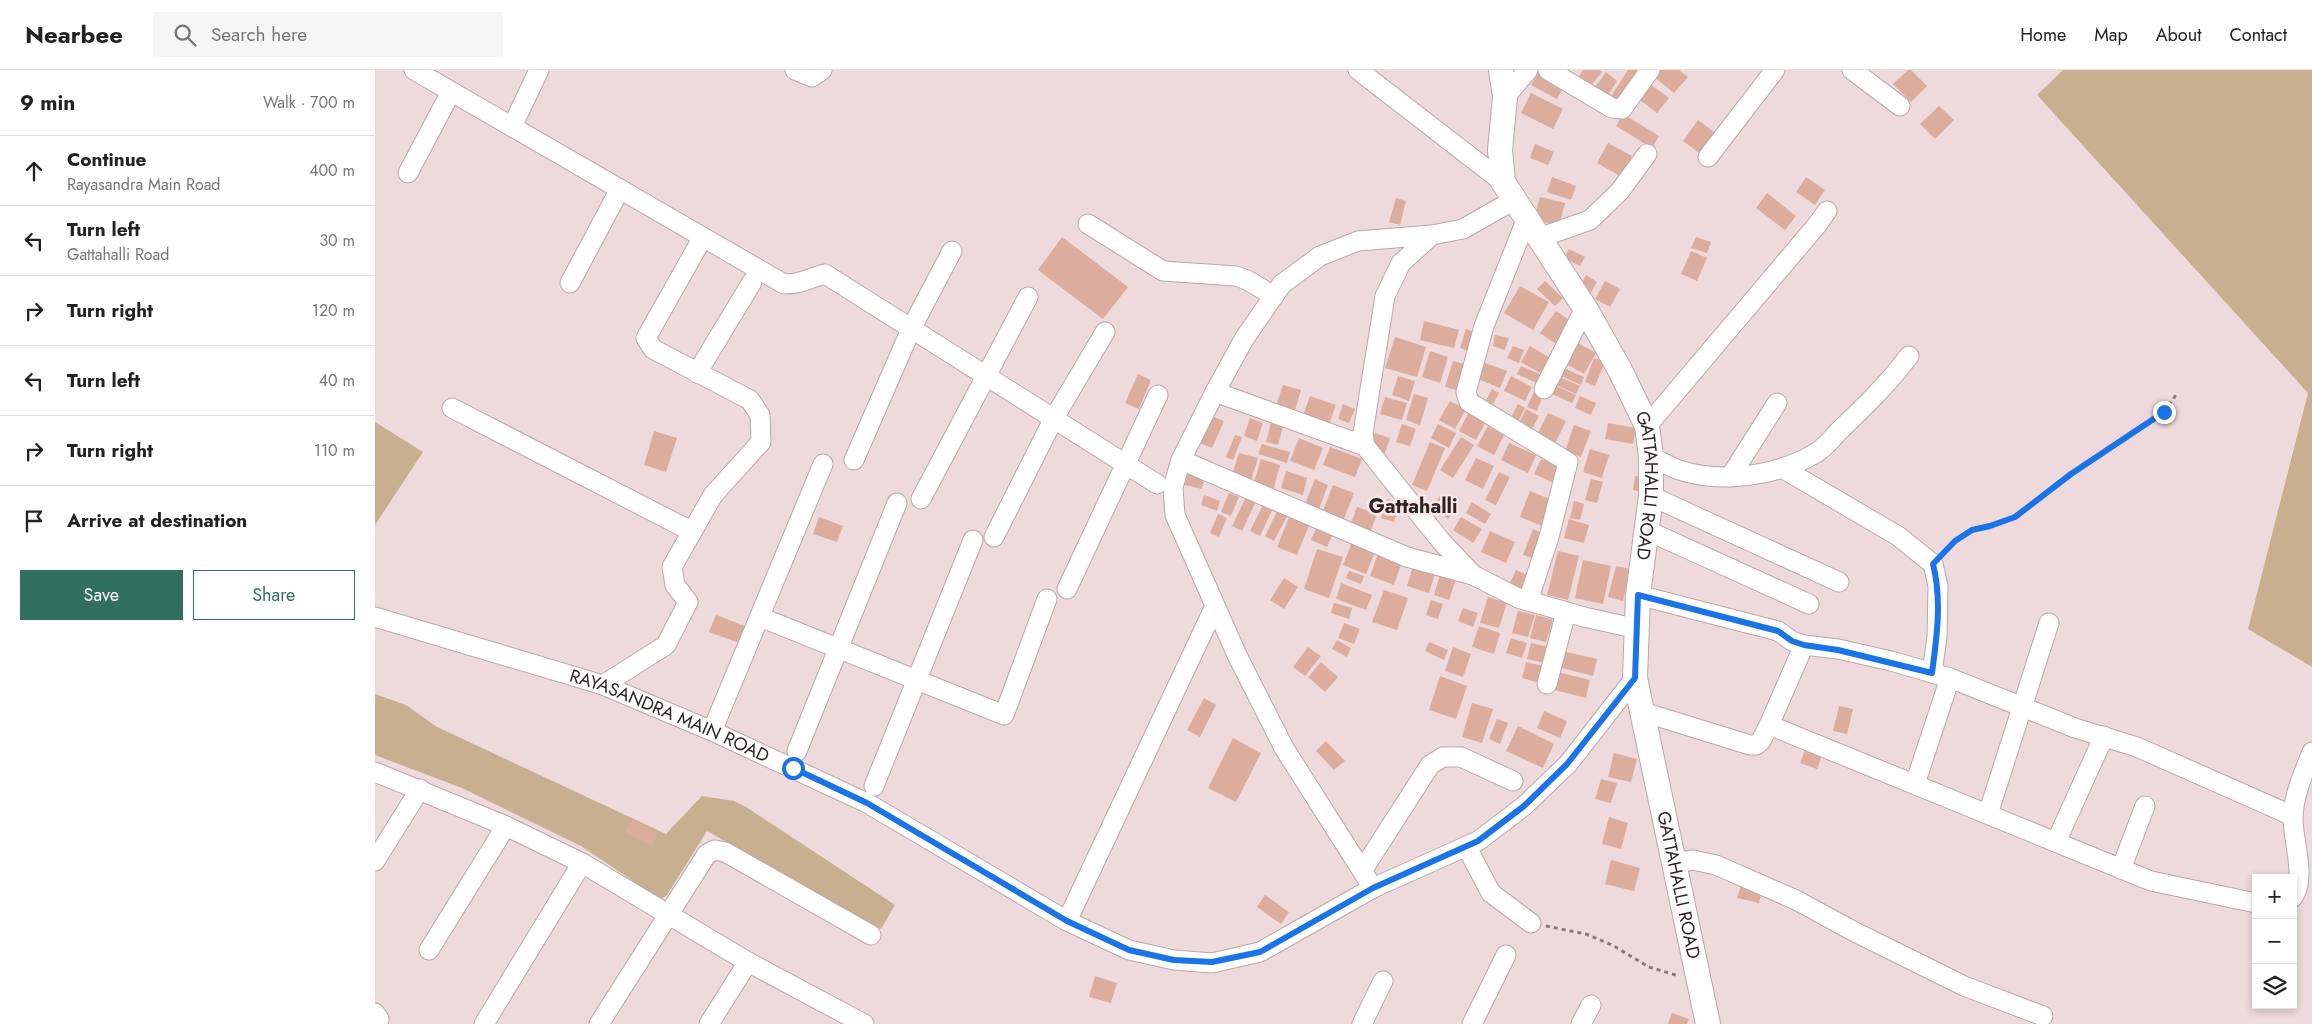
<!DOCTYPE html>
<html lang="en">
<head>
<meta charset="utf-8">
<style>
	:root { --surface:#fff; --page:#f6f6f6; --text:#222; --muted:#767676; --line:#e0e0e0; --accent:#32705e }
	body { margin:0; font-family:Jost,sans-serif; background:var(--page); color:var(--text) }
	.controls { position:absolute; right:15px; bottom:15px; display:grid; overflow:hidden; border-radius:0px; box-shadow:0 2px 8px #0003 }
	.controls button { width:45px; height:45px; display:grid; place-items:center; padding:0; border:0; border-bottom:1px solid var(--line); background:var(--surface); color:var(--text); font:25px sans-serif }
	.stop { position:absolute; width:15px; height:15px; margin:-11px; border:4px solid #1a73e8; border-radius:50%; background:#fff }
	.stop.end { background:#1a73e8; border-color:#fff; box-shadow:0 1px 5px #0008 }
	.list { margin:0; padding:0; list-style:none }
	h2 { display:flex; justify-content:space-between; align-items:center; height:65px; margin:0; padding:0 20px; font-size:21px }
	h2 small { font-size:16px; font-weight:400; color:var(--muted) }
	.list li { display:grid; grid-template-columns:32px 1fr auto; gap:15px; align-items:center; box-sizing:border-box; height:70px; padding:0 20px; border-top:1px solid var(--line) }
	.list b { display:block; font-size:19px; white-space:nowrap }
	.list p { margin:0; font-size:16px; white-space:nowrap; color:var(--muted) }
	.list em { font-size:16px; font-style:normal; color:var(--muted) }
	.actions { display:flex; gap:10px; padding:15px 20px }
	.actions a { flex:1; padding:11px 0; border:1px solid var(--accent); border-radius:0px; text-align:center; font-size:18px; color:var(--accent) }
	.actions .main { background:var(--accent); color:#fff }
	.icon { flex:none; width:28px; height:28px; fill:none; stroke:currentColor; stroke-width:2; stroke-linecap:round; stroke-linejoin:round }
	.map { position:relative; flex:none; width:1937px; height:954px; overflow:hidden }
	header { display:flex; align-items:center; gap:30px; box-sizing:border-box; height:70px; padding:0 25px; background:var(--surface); border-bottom:1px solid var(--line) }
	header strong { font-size:24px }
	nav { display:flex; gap:28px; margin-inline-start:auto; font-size:18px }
	.search { width:350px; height:45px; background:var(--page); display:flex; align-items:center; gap:12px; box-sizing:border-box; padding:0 18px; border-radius:0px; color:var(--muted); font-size:19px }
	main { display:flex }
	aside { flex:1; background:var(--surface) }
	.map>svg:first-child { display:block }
	.green { fill:#c8af8f }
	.building { fill:#dcad9c }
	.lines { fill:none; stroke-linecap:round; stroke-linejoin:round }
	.minor-casing { stroke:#baa7aa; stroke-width:21 }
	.major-casing { stroke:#baa7aa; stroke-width:26 }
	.path { stroke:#8a7c7e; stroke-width:3; stroke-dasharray:4 4; stroke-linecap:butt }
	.minor { stroke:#fff; stroke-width:19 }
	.major { stroke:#fff; stroke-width:24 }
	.route { stroke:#1a73e8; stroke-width:6 }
	.labels { text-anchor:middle; stroke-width:5; stroke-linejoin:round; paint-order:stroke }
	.street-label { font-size:18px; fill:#2c2526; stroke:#fbe7e9 }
	.quarter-label { font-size:20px; font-weight:bold; fill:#2c2526; stroke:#fbe7e9 }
</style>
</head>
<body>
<header>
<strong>Nearbee</strong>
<div class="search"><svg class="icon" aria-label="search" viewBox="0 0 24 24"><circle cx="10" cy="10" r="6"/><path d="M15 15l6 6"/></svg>Search here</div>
<nav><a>Home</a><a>Map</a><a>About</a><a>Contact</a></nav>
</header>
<main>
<aside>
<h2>9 min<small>Walk · 700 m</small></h2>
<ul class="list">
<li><svg class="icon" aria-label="ahead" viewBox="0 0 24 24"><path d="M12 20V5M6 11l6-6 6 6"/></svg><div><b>Continue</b><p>Rayasandra Main Road</p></div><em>400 m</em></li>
<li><svg class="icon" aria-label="left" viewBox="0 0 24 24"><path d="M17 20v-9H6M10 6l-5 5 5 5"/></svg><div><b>Turn left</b><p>Gattahalli Road</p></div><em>30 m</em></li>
<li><svg class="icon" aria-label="right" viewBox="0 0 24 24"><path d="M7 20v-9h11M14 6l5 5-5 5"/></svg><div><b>Turn right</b></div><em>120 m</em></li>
<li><svg class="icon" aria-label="left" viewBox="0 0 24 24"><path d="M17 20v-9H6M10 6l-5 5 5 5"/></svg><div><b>Turn left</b></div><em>40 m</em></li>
<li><svg class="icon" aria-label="right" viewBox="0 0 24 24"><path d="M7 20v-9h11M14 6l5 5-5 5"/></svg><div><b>Turn right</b></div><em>110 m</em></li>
<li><svg class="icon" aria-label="arrive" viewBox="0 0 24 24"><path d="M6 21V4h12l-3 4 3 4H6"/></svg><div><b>Arrive at destination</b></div></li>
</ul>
<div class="actions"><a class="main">Save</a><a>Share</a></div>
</aside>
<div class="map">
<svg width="1937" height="954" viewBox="0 0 1937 954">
	<rect width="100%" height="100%" fill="#eed9dc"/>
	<g class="green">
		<path d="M1688,0H1937V597L1873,559L1933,323L1662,25Z"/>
		<path d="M0,352L48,382L0,455Z"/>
		<path d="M0,624L31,635L62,657L291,764L327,726L359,731L371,737L520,835L506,859L332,761L292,825L288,828L282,827L206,776L87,718L0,685Z"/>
	</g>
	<g class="building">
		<path d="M1165,0L1191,12L1182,29L1156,15Z"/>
		<path d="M1208,0H1224L1227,2L1214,18L1203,8Z"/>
		<path d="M1253,0H1270L1244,36L1234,29Z"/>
		<path d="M1285,0H1304L1313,7L1299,23L1279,7Z"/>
		<path d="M1533,0H1536L1552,16L1536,32L1518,14Z"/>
		<path d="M1231,2L1242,11L1232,27L1220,17Z"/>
		<path d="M1276,15L1294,28L1282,43L1265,30Z"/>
		<path d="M1156,23L1188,39L1178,59L1146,43Z"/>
		<path d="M1564,36L1579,50L1560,69L1545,54Z"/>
		<path d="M1248,44L1284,66L1277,78L1241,56Z"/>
		<path d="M1323,50L1343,65L1327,85L1308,71Z"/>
		<path d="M1233,73L1257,86L1245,106L1222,93Z"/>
		<path d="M1160,74L1179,82L1173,95L1155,88Z"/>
		<path d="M1177,107L1201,116L1196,130L1172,122Z"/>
		<path d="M1431,107L1450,120L1440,135L1421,122Z"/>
		<path d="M1392,123L1421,146L1410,160L1381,138Z"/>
		<path d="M1165,127L1190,133L1184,156L1159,149Z"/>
		<path d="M1021,128L1031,131L1025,155L1014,152Z"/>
		<path d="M687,167L753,217L728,249L663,200Z"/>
		<path d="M1321,167L1336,172L1332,183L1316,178Z"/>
		<path d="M1194,179L1210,187L1205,196L1189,188Z"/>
		<path d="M1316,181L1332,188L1322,211L1306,204Z"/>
		<path d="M1211,205L1222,212L1214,226L1203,220Z"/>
		<path d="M1170,211L1188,228L1180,236L1162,219Z"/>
		<path d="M1230,211L1245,219L1235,237L1220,229Z"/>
		<path d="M1145,216L1174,232L1158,260L1129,243Z"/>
		<path d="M1181,241L1199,253L1184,276L1165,263Z"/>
		<path d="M1049,251L1084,260L1079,278L1045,270Z"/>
		<path d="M1091,259L1106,264L1100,283L1085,278Z"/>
		<path d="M1120,265L1134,268L1130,280L1118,276Z"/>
		<path d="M1020,267L1051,277L1042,307L1010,298Z"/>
		<path d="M1203,273L1221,283L1209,304L1191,294Z"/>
		<path d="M1138,276L1149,280L1144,293L1132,288Z"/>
		<path d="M1155,276L1175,288L1167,304L1146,292Z"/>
		<path d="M1055,281L1073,287L1065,313L1047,307Z"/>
		<path d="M1219,288L1230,292L1220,316L1210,312Z"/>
		<path d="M1078,291L1097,296L1088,322L1070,317Z"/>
		<path d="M1110,293L1132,301L1125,318L1103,309Z"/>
		<path d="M1146,296L1171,307L1167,316L1142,304Z"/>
		<path d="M1189,298L1209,307L1206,315L1186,306Z"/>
		<path d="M763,304L776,310L764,339L750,333Z"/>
		<path d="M1023,306L1040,311L1034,331L1017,325Z"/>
		<path d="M1136,306L1157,317L1150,331L1129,321Z"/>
		<path d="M1185,307L1205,316L1201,324L1181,315Z"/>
		<path d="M908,315L926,320L918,347L899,342Z"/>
		<path d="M1181,316L1201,325L1197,333L1177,324Z"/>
		<path d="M1161,317L1170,321L1162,341L1152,337Z"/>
		<path d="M1117,319L1124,323L1117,336L1110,332Z"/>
		<path d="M1039,324L1053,328L1045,355L1031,350Z"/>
		<path d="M935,326L961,335L952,360L926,351Z"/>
		<path d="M1205,326L1221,333L1216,345L1200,338Z"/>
		<path d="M1010,327L1032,333L1027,350L1005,344Z"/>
		<path d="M1075,331L1091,339L1080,359L1064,350Z"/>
		<path d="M968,334L980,339L974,353L963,349Z"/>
		<path d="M1143,334L1150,338L1142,353L1135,349Z"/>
		<path d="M1151,339L1164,346L1156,361L1143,355Z"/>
		<path d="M1094,342L1111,351L1101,370L1084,361Z"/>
		<path d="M1173,343L1191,351L1180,374L1162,365Z"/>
		<path d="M834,345L849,351L837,378L822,372Z"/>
		<path d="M875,348L888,353L882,371L869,366Z"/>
		<path d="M896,353L908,357L903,375L891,372Z"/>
		<path d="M1233,353L1261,358L1258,374L1230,369Z"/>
		<path d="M1027,354L1041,359L1035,376L1021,372Z"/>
		<path d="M1063,354L1081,363L1074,378L1056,368Z"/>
		<path d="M1199,355L1216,361L1206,387L1190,381Z"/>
		<path d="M1113,356L1129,365L1119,385L1102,376Z"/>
		<path d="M279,361L302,368L291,402L269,395Z"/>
		<path d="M1000,363L1015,368L1010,383L994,378Z"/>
		<path d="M860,365L867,367L858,390L851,387Z"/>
		<path d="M1086,367L1099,375L1078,408L1065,400Z"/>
		<path d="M924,368L948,378L939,400L915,391Z"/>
		<path d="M1055,372L1070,378L1052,421L1037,415Z"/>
		<path d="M1134,373L1161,385L1153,403L1126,390Z"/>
		<path d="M887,374L915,382L912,393L883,384Z"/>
		<path d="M955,377L987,389L980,407L948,395Z"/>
		<path d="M1215,379L1234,385L1227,408L1208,402Z"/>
		<path d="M864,383L883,388L875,414L856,408Z"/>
		<path d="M1101,388L1119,396L1108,419L1090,410Z"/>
		<path d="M886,389L905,395L898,421L878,415Z"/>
		<path d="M1166,389L1190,399L1183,415L1159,404Z"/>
		<path d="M814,400L830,404L827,419L810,415Z"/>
		<path d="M911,401L932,408L928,425L906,418Z"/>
		<path d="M1124,402L1135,407L1121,435L1110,430Z"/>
		<path d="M1260,406L1270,407L1267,422L1258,420Z"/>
		<path d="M940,409L953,415L944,439L930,434Z"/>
		<path d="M1216,409L1228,412L1222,433L1210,430Z"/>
		<path d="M958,415L979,423L968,451L947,443Z"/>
		<path d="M1155,421L1182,432L1172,458L1145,447Z"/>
		<path d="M854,423L864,427L856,446L846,442Z"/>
		<path d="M829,425L845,431L842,441L826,435Z"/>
		<path d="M872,425L882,429L867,461L857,456Z"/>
		<path d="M1066,425L1082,438L1073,449L1057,436Z"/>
		<path d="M891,429L900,434L885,466L875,461Z"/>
		<path d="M1012,429L1025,433L1019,452L1006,448Z"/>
		<path d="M1199,431L1209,434L1205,450L1195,448Z"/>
		<path d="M1097,432L1116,444L1110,454L1091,443Z"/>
		<path d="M905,435L915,440L899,471L890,466Z"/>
		<path d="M982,437L1002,444L995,463L975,456Z"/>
		<path d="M917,440L937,448L922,485L902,477Z"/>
		<path d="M843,444L852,448L844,467L835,463Z"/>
		<path d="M444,447L468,456L462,472L438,464Z"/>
		<path d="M1086,447L1107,459L1098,473L1078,460Z"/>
		<path d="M1194,449L1214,455L1209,473L1189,468Z"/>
		<path d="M944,451L960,459L952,477L936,470Z"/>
		<path d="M1158,459L1172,465L1163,490L1148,485Z"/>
		<path d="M1115,461L1140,472L1131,493L1106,482Z"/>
		<path d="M979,467L1002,477L991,504L968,495Z"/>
		<path d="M942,479L968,487L954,528L929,519Z"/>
		<path d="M1004,481L1028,489L1019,515L995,506Z"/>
		<path d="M1183,481L1204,486L1193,530L1172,525Z"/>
		<path d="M1208,490L1236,496L1228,534L1200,528Z"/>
		<path d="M1039,493L1061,500L1054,523L1032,516Z"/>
		<path d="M1241,496L1255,499L1248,531L1233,527Z"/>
		<path d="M1141,500L1159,508L1152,523L1134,515Z"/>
		<path d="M974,501L989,506L986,514L971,508Z"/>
		<path d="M1066,501L1082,506L1074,530L1059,525Z"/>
		<path d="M909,508L923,517L909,539L895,530Z"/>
		<path d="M966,513L997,525L991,540L961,529Z"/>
		<path d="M1009,520L1033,528L1022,560L997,552Z"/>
		<path d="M1113,527L1132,533L1124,558L1105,553Z"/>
		<path d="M1056,530L1068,534L1063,549L1051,545Z"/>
		<path d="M959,533L977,538L974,549L956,543Z"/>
		<path d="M1088,538L1103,543L1098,557L1083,551Z"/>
		<path d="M1143,541L1160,545L1153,567L1137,563Z"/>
		<path d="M341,545L370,556L364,573L334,562Z"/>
		<path d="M1161,545L1178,550L1171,572L1155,568Z"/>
		<path d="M969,553L985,559L979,574L963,568Z"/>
		<path d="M1104,556L1125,563L1119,584L1097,577Z"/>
		<path d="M1136,568L1152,573L1147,588L1131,583Z"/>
		<path d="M962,570L976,578L972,587L957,579Z"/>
		<path d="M1054,572L1073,580L1069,590L1050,581Z"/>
		<path d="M1156,573L1178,578L1174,594L1152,589Z"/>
		<path d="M933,577L946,586L930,606L918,597Z"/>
		<path d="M1078,577L1096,584L1088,607L1070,601Z"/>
		<path d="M1183,580L1222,589L1218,606L1179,596Z"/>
		<path d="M946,592L963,607L950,622L933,607Z"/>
		<path d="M1151,592L1172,597L1168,614L1147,608Z"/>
		<path d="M1179,601L1215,610L1211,628L1175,619Z"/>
		<path d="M1065,606L1092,616L1081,649L1054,640Z"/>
		<path d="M829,628L841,635L825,667L812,660Z"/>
		<path d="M1097,633L1118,639L1107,673L1087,667Z"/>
		<path d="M1464,636L1478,639L1472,664L1458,661Z"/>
		<path d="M1169,641L1192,651L1185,668L1162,658Z"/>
		<path d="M1122,649L1133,653L1125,674L1114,669Z"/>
		<path d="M1143,656L1179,674L1168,698L1131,681Z"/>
		<path d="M858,668L886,683L861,732L833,718Z"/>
		<path d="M951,671L970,691L959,700L941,681Z"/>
		<path d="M1433,672L1450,677L1442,699L1425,693Z"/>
		<path d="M1239,683L1262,689L1256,712L1233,707Z"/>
		<path d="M1226,709L1242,713L1236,733L1220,729Z"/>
		<path d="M1234,747L1253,753L1246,779L1227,774Z"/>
		<path d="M257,749L283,764L277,776L250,762Z"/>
		<path d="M1236,790L1265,798L1259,821L1230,814Z"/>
		<path d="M1367,812L1388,817L1384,833L1362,828Z"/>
		<path d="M890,825L914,842L906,854L882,837Z"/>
		<path d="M720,906L742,913L736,933L714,927Z"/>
		<path d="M1297,943L1314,949L1312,954H1293Z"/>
	</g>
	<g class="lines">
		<g class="minor-casing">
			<g id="minor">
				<path d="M39,0L409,214C428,214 433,208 450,204L782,414"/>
				<path d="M420,0L437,7L447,0"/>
				<path d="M983,0L1128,112"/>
				<path d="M1173,0L1237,38L1247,39L1275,0"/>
				<path d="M1477,0L1525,36"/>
				<path d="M1130,27L1153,0"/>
				<path d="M137,57L164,0"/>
				<path d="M1333,87L1400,0"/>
				<path d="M33,103L76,22"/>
				<path d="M1139,130L1088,159L1057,165L1026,193L1010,226L988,363L990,376L1066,471L1098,505L1143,528L1209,547L1263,559"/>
				<path d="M1152,148L1109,256L1091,322L1094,332L1193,392L1174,467L1153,531"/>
				<path d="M713,154L788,201L861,206L872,210L899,226"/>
				<path d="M1164,168L1215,150L1245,121L1272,84"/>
				<path d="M195,213L245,119"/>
				<path d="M322,303L377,212"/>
				<path d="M1169,319L1210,238"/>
				<path d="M840,322L990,376"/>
				<path d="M77,338L316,461"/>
				<path d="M1272,356L1442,155L1452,141"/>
				<path d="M1276,387C1285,391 1294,396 1304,400C1347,414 1402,406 1441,383C1449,378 1457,369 1463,362C1488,338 1513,314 1534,286"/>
				<path d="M479,390L537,257L577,181"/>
				<path d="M806,390L1032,487L1098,505"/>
				<path d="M1407,398L1523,466L1558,494L1563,516L1562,567L1557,603"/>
				<path d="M1355,407L1402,333"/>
				<path d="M1276,426L1464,512"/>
				<path d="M546,429L653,227"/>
				<path d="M1271,460L1434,534"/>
				<path d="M619,467L679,348L730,262"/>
				<path d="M692,519L783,325"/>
				<path d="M1263,525L1403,561L1417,571L1429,575L1463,579L1516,591L1575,608L1700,658L1762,677L1918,746"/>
				<path id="s1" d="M0,547L228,615L337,661L492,733L692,851L754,880L799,890L837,893L885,882L998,818L1103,771L1149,736L1193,694L1260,608"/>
				<path d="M385,547L629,645L672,529"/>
				<path d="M1172,614L1191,542"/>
				<path d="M228,615L291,575L313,532L300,515L297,497L338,425L386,372L385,345L375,330L278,279L271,268L328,167"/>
				<path d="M1265,641L1375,675H1381L1386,671L1394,655L1776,811L1881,833"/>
				<path d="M1394,655L1429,575"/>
				<path d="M337,661L448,394"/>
				<path d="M422,681L522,433"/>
				<path d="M0,702L131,756L207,793L373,892L489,954"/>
				<path d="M1540,714L1575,608"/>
				<path d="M499,716L598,470"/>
				<path d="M1613,744L1674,553"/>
				<path d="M1681,772L1729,666"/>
				<path d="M1091,776L1116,823L1156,853"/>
				<path d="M0,791L45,719"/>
				<path d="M1298,793L1318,790L1341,795L1421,830L1478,861L1589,916L1668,946"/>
				<path d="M1746,799L1770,736"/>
				<path d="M987,801L1055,695L1068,687H1086L1138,711"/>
				<path d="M998,818L909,678L862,585L800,445L798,417L806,390L840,322L869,269L907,214L945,186L983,171L1057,165"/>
				<path d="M1918,827C1932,808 1917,768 1918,746C1919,724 1929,702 1937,682"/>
				<path d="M692,851L840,536"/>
				<path d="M54,880L131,756"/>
				<path d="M0,943L4,949L3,954"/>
				<path d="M109,954L207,793"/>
				<path d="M224,954L332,784L340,780L350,782L496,865"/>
				<path d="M334,954L373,892"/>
				<path d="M987,954L1008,911"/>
				<path d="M1097,954L1131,885"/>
				<path d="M1206,954L1216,935"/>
			</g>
		</g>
		<g class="major-casing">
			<g id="major">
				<path id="s2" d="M1126,0L1130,27L1125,80L1128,112L1210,238L1245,300L1272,356L1276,387V426L1263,525L1260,608L1333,954"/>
			</g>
		</g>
		<g class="path">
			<path d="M1569,482L1580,471L1597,459L1615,456L1640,447L1696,404L1789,342L1803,322"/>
			<path d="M1171,856L1211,864L1237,875L1274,897L1304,906"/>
		</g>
		<use href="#minor" class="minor"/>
		<use href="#major" class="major"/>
	</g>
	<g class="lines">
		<path class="route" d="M418,698L492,733L692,851L754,880L799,890L837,892L885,882L998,818L1103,771L1149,736L1192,694L1260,608L1263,525L1403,561L1417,571L1429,575L1463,580L1557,603C1562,566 1567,530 1558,494L1580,471L1597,460L1615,456L1640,447L1696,404L1789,342"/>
	</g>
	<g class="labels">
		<g class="street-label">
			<text dy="6" stroke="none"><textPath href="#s2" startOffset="456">GATTAHALLI ROAD</textPath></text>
			<text dy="6" stroke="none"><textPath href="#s1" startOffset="311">RAYASANDRA MAIN ROAD</textPath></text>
			<text dy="6" stroke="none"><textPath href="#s2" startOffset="861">GATTAHALLI ROAD</textPath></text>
		</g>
		<g class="quarter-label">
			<text x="1038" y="443">Gattahalli</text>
		</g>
	</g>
</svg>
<div class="controls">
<button>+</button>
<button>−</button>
<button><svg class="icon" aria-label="layers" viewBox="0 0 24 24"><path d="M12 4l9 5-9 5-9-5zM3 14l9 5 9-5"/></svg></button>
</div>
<div class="stop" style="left:418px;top:698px"></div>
<div class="stop end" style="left:1789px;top:342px"></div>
</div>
</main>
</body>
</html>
